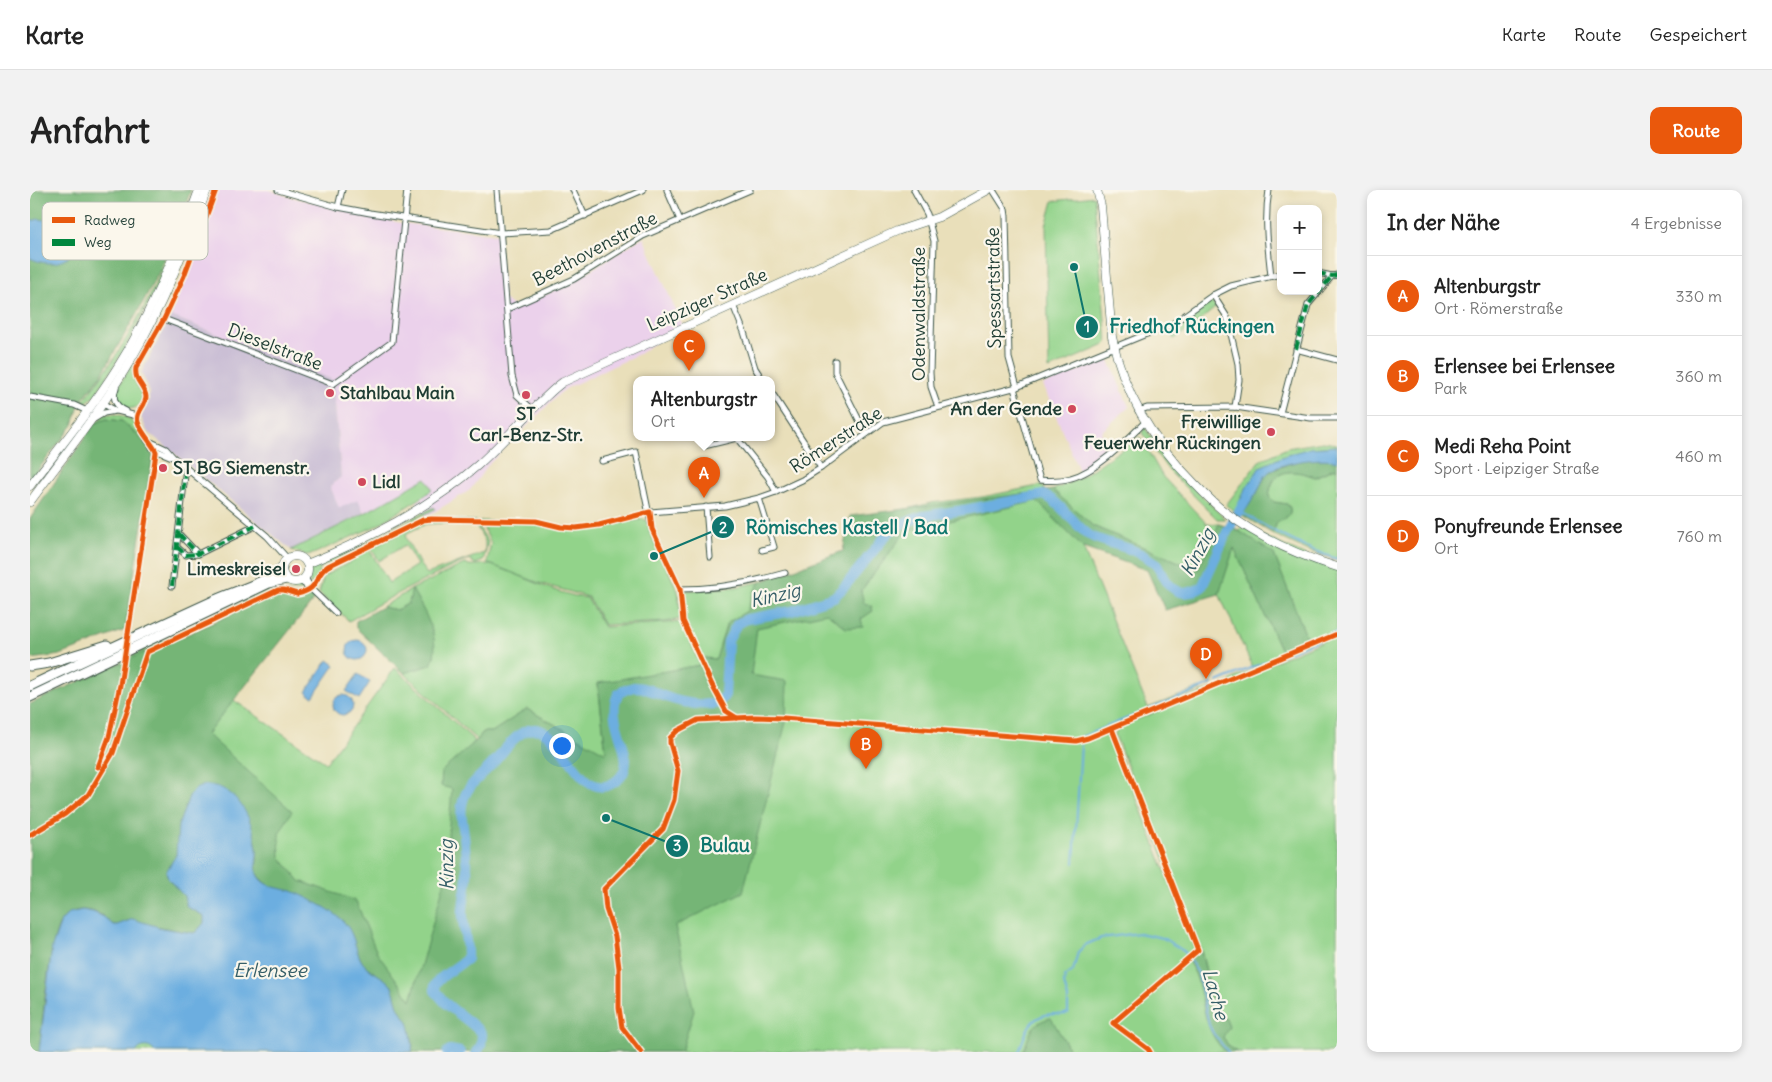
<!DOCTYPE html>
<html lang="de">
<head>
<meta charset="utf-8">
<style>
	:root { --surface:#fff; --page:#f2f2f2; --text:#222; --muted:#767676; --line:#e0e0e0; --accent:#ea580c }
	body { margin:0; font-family:Delius,sans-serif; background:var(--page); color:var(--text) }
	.controls { position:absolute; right:15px; top:15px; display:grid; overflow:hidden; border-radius:10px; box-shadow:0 2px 8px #0003 }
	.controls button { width:45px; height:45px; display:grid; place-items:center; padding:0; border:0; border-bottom:1px solid var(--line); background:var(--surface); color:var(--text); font:25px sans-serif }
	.you { position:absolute; left:531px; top:555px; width:18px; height:18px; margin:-12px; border:4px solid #fff; border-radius:50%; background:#1a73e8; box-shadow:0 0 0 8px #1a73e833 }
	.badge { display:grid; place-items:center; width:32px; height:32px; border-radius:50%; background:var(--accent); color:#fff; font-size:16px; font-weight:700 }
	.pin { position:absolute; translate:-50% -41px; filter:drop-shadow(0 1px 2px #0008) }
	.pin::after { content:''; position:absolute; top:26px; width:18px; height:15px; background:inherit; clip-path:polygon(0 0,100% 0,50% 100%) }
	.popup { position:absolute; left:603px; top:186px; width:142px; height:65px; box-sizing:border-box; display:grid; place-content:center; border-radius:10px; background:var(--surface); filter:drop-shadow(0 1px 4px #0005); font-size:16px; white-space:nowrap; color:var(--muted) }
	.popup b { font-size:19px; color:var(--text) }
	.popup::after { content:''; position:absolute; left:50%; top:100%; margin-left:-10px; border:10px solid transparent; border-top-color:var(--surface) }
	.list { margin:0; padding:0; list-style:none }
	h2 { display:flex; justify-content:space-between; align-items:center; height:65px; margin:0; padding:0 20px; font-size:21px }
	h2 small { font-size:16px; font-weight:400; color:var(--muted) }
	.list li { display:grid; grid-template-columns:32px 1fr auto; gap:15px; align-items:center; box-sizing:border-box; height:80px; padding:0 20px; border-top:1px solid var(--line) }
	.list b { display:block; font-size:19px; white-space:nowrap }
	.list p { margin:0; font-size:16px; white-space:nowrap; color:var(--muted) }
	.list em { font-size:16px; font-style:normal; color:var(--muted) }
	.map { position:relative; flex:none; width:1307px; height:862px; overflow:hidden; border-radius:10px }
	header { display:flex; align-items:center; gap:30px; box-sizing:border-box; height:70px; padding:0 25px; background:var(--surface); border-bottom:1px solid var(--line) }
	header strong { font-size:24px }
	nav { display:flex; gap:28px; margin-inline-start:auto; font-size:18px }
	.intro { display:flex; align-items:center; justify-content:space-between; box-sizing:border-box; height:120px; padding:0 30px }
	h1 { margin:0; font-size:35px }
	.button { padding:12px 22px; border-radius:10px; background:var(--accent); color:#fff; font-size:18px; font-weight:700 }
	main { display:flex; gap:30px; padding:0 30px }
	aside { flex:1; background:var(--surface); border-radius:10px; box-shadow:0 2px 8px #0003 }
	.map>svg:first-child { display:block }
	.built { fill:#ebd1eb }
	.industrial { fill:#cbbfd5 }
	.green { fill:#92d38a; stroke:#58885f; fill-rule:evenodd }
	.forest { fill:#75b576; stroke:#4a7955 }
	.water { fill:#6caee0; stroke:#46768a }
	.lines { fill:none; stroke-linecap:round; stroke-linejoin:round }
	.stream { stroke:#6caee0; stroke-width:2 }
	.river { stroke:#6caee0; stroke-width:10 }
	.street-casing { stroke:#3d5548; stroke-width:7 }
	.secondary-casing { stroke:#3d5548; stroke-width:9 }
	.highway-casing { stroke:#3d5548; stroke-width:11 }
	.street { stroke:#fff; stroke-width:5 }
	.secondary { stroke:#fff; stroke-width:8 }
	.highway { stroke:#fff; stroke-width:9 }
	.quiet { stroke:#00873e; stroke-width:4; stroke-dasharray:8 4; stroke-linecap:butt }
	.cycleway-casing { stroke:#fbf7ec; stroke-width:8 }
	.cycleway { stroke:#e8590c; stroke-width:5 }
	.poi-dot { fill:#d1495b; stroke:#fbf7ec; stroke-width:2 }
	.labels { text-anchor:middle; stroke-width:4.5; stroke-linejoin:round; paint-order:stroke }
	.street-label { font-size:18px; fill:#1f3d34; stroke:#fbf7ec }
	.poi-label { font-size:18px; font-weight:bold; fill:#1f3d34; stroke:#fbf7ec; text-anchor:start }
	.water-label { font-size:19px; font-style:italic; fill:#365f68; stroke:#fbf7ec }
	.key { fill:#fbf7ec; stroke:#b9bfb5; stroke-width:1 }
	.key-label { font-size:14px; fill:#1f3d34 }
	.leader { fill:none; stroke:#0f766e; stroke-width:2 }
	.callout-dot { fill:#0f766e; stroke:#fbf7ec; stroke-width:2 }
	.mark-label { font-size:15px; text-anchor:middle; font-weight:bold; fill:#fff }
	.callout-label { font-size:19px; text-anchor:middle; font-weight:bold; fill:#0f766e; stroke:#fbf7ec; stroke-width:4.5; stroke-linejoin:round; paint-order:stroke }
</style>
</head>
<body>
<header>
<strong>Karte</strong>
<nav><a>Karte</a><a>Route</a><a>Gespeichert</a></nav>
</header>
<div class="intro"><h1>Anfahrt</h1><a class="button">Route</a></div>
<main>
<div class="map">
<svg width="1307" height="862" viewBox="0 0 1307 862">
	<rect width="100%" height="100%" fill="#fbf7ec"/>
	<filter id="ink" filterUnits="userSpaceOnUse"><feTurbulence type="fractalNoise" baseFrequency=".02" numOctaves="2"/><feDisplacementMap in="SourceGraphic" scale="10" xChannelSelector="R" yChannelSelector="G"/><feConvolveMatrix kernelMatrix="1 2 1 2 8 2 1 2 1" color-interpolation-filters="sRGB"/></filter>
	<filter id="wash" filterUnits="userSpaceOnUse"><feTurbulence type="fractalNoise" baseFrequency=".0096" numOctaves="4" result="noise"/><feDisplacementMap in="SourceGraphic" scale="20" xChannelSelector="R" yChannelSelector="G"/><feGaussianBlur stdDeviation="1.12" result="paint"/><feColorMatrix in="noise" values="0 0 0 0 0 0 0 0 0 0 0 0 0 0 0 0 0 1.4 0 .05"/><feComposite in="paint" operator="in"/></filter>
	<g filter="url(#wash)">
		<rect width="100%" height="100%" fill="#e9dfba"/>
		<g class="built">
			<path d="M182,0H240L256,6L371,33L468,44L474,109L486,119L545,90L613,47L652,134L609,164L537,198L529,204L458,275L440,300L396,327L387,312L397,304L396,288L335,323L327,311L309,319L300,296L311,287L303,190L141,126Z"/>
			<path d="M1078,168L1099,217L1071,242L1079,261L1054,282L1050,283L1013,195Z"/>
		</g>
		<path class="industrial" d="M141,126L303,190L311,287L300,296L309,318L328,310L334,323L261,360L117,241L111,227L119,210V203L118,196L111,183Z"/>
		<g class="green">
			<path d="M164,0H165L131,89L94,160L65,205L58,211L52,212C103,150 137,75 164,0Z"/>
			<path d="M1064,6L1077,153L1075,155L1019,179L1016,36L1023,11Z"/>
			<path d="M1179,110L1186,117L1165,135L1144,149L1139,141L1159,128Z"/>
			<path d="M103,172L105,174C97,189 112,195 112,210C107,221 97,220 88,213L86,201Z"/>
			<path d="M80,224C103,225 105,235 116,253L92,231L76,229L64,234L74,225Z"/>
			<path d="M1114,237L1145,279L1195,329H1187L1139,281L1112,243Z"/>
			<path d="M1110,247L1133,287L1177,334H1189L1168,380L1062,336L1023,300L1048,289Z"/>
			<path d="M1293,252L1307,254V256L1280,258L1215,300L1205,321L1196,315L1229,271L1257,258Z"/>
			<path d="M1305,278L1307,280V370L1279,361L1243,344L1247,332L1255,329L1260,323V318L1257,314L1244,312L1239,307C1242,277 1263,278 1285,287Z"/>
			<path d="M396,288L402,299L397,304L346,336L283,364L276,365L261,360L335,323Z"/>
			<path d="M1013,295L1018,315L1053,358L1118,518L1170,498L1171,500L1079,538L1169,767L1168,771L1160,765L1156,767C1160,774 1165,781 1167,789C1176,817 1173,840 1196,862H1041L1030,844L1028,862H0L177,544L202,509L296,573L365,478L445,551L441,555L563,576L678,501L708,427L697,433L686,469L674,468L673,471L655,431L651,401L706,397L730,392L723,403L719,419L800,390L873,320L901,313L952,307Z"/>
			<path d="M404,317L405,319L291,377L285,392L281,394L279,391L281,380L283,377L325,358Z"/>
			<path d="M614,329L618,332L620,343L648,401L651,429L635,432L574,435L558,407L509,393L457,373L461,353L450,331L505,333L529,339L546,340Z"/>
			<path d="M418,330L445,331L458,352L453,371L445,374L439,369C397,388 358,408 319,431L289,403L294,386L324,370L323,367L339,359L359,393L387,375L375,355L349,371L341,358L390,333L396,331ZM418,333L445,334L455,351V360L454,363L397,384L390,375L376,348L377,343L396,334Z"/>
			<path d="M1213,337L1307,380V442L1279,454L1244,365L1209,341Z"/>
			<path d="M1204,357L1253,465L1223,478L1189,404Z"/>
			<path d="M434,374C444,377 453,373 461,375C493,385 523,404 557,408L574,437L652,432L670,475L568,494L576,564L497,519L462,542H453L447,550L374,483L404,467C407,443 393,421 382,400L379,413L367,420L352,417L382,399Z"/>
			<path d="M255,391L268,394L274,400C264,404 257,395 247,397L98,470V467Z"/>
			<path d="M1307,445V862H1208L1200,858L1193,847L1171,761L1085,545L1086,541L1093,535C1119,525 1145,514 1171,503C1182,499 1194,498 1203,489Z"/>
		</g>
		<g class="forest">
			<path d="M0,0H161L130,80L106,125L70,187L50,212L43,235L0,290V68L13,72L23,73L45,53C43,34 17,27 0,32Z"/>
			<path d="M76,229L92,231L116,253L123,266L95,440L30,465L0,469V329L64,234Z"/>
			<path d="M1278,269H1302L1307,271V280L1304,278L1285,287C1263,279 1241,277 1239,307L1244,312L1257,314L1260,318V323L1255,329L1247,332L1243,344L1212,325L1228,301L1237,283L1258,274Z"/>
			<path d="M1023,300L1063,336L1168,380L1189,334L1209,341L1244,364L1279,454L1253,465L1204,358L1189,404L1135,420L1117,380L1053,358L1007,311L876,341L831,401L834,413L841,415L843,421L831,429L833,437L816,438L797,423L727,438L721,485L757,491L756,532L713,702L645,736L664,821L651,862H382L383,854L377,831L368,817L362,796L333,774L327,761L322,745L316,734L295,718L239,696C220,682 229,678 227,659C226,651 223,643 221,635L160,604L148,636V658L138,689L154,706L157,717L174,726V733L166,742L163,743L97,731C84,738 83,735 74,727C69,722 59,720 52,720C45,720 36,724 32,730C19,745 12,838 9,862H0V514L87,474L98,470L114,462L115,464L247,403L253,402L269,406L286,407L177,544L262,621L249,644L250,667L270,691L326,711L347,763L381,810L414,694L422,599L411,596L412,581L447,550L453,542H462L497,519L576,563L568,493L670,475L674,468L686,469L697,433L717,421L723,403L730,392L813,361L820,326Z"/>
			<path d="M382,399C394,421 413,450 401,475L374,483L326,438V431L352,417L367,420L379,413Z"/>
			<path d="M1171,761L1186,823L1196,829L1199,837L1193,847L1200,858L1208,862H1196C1172,839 1176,816 1167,788C1165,782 1161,776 1158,770L1162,766Z"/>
			<path d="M1021,828L1041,862H993C1001,844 999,833 1021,828Z"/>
		</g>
		<g class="water">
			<path d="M8,29C73,37 42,89 0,68V32Z"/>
			<path d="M1307,256V271C1292,266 1246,272 1236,285C1233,289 1231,294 1229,299C1224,308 1218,317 1212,325L1205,321L1215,300L1230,277L1254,266L1280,258Z"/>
			<circle cx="327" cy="460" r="10"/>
			<path d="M298,470L305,475L283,507L276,502Z"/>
			<path d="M328,484L340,492L329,509L316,501Z"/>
			<circle cx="313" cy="515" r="10"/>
			<path d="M175,595C208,594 224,632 227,660C228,670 222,680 230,689C238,698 251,698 262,701C273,705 285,712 296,718C307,725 317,732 322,745C326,754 327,765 333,773C340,782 353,786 360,794C365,800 365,809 368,816C370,822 375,826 378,832C381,841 383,853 382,862H125C120,855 111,855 106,862H9L22,757L31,731L39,723L52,720L63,722L74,727L83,735H87L103,729L132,738L163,743L166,742L174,733V726L157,717L154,706L138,689L136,682L146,665L148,636L160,604L167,598Z"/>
		</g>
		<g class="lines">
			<g class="stream">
				<path d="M1213,323C1243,341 1273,358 1307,369"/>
				<path d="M1187,492L1307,442"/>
				<path d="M1051,547L1182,494"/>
				<path d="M1044,673L1051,554"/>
				<path d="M989,862C996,843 998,825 1023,824C1029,824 1032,826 1038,823V808L1034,794L1035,787L1043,781L1048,762L1055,755L1071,748L1109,743L1133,748L1152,760L1158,767L1168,783L1179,835L1183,843L1198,862"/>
			</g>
			<g class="river">
				<path d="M417,862L420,860L430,862"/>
				<path d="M446,862L451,856L452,844C443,833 430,826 419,816C414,812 410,806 405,801V795L408,790L437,769C438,752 432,736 433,720C434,706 438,693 437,679C436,667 435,656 434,645C433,633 429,623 433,611C437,595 453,585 463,573C472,564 478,553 489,545C531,513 545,622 586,591C614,571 571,531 589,503C594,500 599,498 604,497C614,497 622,501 631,505C648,512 670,517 689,513L695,505L698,451L707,434L717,429L762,421L804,407L815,396L858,343L871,334L893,326L934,320L1013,305C1029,310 1044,335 1059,345C1077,355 1099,355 1116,367C1119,369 1123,371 1126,374C1134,384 1136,397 1150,402C1158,404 1166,401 1172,397L1197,342L1214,313"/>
			</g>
		</g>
	</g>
	<g filter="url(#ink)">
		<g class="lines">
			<g class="street-casing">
				<g id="street">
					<path d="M248,0L308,17L340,23L471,43L521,40L613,0"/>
					<path d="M467,0L482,186L487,205L503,220"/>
					<path d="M543,0L555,26"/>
					<path d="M637,0L650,30"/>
					<path d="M884,0L897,24L904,51L900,183L901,197L908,217"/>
					<path d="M963,0L975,19L976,26L979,168L987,197"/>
					<path d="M1239,0C1234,29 1238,57 1241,86"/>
					<path d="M308,17L312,0"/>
					<path d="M1288,83L1302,86L1307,85"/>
					<path d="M1183,105L1197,127L1208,174L1209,190L1205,217"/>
					<path d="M703,115L714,142L725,178L732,189"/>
					<path d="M477,119L544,89L613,46L720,0"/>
					<path d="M134,129L303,194L362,152L377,0"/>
					<path d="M1266,159L1307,170"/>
					<path d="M805,171V182L836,244"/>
					<path d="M86,198C82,209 85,216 96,221"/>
					<path d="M984,198L1010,290C1020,291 1031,291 1041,288C1067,281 1096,251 1115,232"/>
					<path d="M742,203L791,278"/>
					<path d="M0,207L44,215L57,221"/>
					<path d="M71,213L87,221L107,226"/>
					<path d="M1108,221L1117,218L1205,217L1281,228H1307"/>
					<path d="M1250,223L1278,115L1302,86"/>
					<path d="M107,226C110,220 115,214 116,208C116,196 104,192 106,178L134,129L154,86L186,0"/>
					<path d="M107,226L109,236L123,259L142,267"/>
					<path d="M64,229L74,223L86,221"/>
					<path d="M706,247L738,287L746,302"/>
					<path d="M117,250L136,259L143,267L237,346L257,368"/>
					<path d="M674,256L707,248"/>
					<path d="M572,271L606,262L622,339L650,399C687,399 720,393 755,383"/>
					<path d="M729,308L744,357L732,360"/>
					<path d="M676,317L680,367"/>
					<path d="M620,322L695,316L729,308L746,302L772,290L791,278L853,232L987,197L1114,145L1138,137L1183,105L1201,96L1251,84"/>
					<path d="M149,344L168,364L225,336"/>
					<path d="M147,357L156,365L168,364"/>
					<path d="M275,387L281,399"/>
					<path d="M270,391L281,399L306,423"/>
					<path d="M142,396L156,277"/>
				</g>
			</g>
			<g class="secondary-casing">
				<g id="secondary">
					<path d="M1067,0L1071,16L1082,147C1094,205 1123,252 1165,294C1174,303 1184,314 1195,322C1228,347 1267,365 1307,377"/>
					<path d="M0,296C34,252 70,208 98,160C127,109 149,55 169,0"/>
					<path d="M0,312C35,264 73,218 103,166C134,113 155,57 177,0"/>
					<circle cx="265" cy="379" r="13"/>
					<path d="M277,374C338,349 398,319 448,275C469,256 488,235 507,215C516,207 523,199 533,192L867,41L909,27L958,0"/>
				</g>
			</g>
			<g class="highway-casing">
				<g id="highway">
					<path d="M0,476L19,473L77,455"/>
					<path d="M0,496C61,467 122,439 183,411C204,401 236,393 252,378"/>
					<path d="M0,507L239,393L256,389"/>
				</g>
			</g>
			<use href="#street" class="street"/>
			<use href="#secondary" class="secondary"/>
			<use href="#highway" class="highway"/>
			<g class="quiet">
				<path d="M1288,83L1302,86L1307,85"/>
				<path d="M1266,159L1278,115L1302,86"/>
				<path d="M149,344L168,364L225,336"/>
				<path d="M147,357L156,365L168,364"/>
				<path d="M142,396L156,277"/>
			</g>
			<g class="cycleway-casing">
				<g id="cycleway">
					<path d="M1082,539L1168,760L1083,833L1118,859L1120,862"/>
					<path d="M68,577L79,547L90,495L125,270C125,268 126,265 126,262C123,254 111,243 108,232C105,222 116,216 116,207C115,195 104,192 106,178L134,129L154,86L186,0"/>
					<path d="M0,645L35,624L58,605L83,563L117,462L248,400H254L267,404C291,399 283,386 298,376L393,330L401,329L506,331L531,337L546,338L569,335L620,322L622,339L650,399L653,431L682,495L696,521L707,528"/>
					<path d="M611,862L592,837L589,818V778L585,746L576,719L574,699L633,639L644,610L648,581L640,553V548L647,541L668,530L725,527L753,528L1046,551L1058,548L1307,444"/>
				</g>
			</g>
			<use href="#cycleway" class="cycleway"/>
		</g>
	</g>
	<g class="poi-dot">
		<circle cx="300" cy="203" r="5"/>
		<circle cx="496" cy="205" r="5"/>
		<circle cx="1042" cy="219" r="5"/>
		<circle cx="1241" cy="242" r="5"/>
		<circle cx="133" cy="278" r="5"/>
		<circle cx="332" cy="292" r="5"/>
		<circle cx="266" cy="379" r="5"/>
	</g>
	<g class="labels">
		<g class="street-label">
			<text transform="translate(565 59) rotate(-28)" y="6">Beethovenstraße</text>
			<text transform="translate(964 98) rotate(-91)" y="6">Spessartstraße</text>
			<text transform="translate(677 110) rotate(-24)" y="6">Leipziger Straße</text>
			<text transform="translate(889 124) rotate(-90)" y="6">Odenwaldstraße</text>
			<text transform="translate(245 157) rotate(21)" y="6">Dieselstraße</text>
			<text transform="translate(806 250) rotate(-33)" y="6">Römerstraße</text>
		</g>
		<g class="poi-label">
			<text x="310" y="209">Stahlbau Main</text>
			<text x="1032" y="225" text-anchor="end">An der Gende</text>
			<text x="496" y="230" text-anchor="middle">ST<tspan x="496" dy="21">Carl-Benz-Str.</tspan></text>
			<text x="1231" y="238" text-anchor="end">Freiwillige<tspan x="1231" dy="21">Feuerwehr Rückingen</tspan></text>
			<text x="143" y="284">ST BG Siemenstr.</text>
			<text x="342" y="298">Lidl</text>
			<text x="256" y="385" text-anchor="end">Limeskreisel</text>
		</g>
		<g class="water-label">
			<text transform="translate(1167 362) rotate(-62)" y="7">Kinzig</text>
			<text transform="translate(745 405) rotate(-13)" y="7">Kinzig</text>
			<text transform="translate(416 675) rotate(-91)" y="7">Kinzig</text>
			<text x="240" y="787">Erlensee</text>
			<text transform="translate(1186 804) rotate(74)" y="7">Lache</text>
		</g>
	</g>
	<rect x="12" y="12" width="166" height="58" rx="8" class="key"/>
	<rect x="22" y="27" width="23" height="6" fill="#e8590c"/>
	<rect x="22" y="49" width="23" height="7" fill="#00873e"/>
	<g class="key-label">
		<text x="54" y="35">Radweg</text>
		<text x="54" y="57">Weg</text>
	</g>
	<path class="leader" d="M1044 77L1057 137M624 366L693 337M576 628L647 656"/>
	<g class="callout-dot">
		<circle cx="1044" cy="77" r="5"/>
		<circle cx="624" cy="366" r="5"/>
		<circle cx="576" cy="628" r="5"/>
		<circle cx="1057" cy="137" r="12"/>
		<circle cx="693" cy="337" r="12"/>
		<circle cx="647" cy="656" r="12"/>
	</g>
	<g class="mark-label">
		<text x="1057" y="142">1</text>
		<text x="693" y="343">2</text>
		<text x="647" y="661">3</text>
	</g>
	<g class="callout-label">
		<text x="1162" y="143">Friedhof Rückingen</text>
		<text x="817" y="344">Römisches Kastell / Bad</text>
		<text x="695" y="662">Bulau</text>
	</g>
</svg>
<div class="controls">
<button>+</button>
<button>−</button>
</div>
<div class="you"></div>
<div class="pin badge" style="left:674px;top:308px">A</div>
<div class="popup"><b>Altenburgstr</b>Ort</div>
<div class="pin badge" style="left:836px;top:579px">B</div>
<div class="pin badge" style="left:659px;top:181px">C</div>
<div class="pin badge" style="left:1176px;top:489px">D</div>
</div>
<aside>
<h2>In der Nähe<small>4 Ergebnisse</small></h2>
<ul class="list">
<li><span class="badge">A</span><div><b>Altenburgstr</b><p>Ort · Römerstraße</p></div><em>330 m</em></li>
<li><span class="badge">B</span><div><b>Erlensee bei Erlensee</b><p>Park</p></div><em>360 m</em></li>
<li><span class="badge">C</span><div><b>Medi Reha Point</b><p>Sport · Leipziger Straße</p></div><em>460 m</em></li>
<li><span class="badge">D</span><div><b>Ponyfreunde Erlensee</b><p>Ort</p></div><em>760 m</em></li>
</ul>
</aside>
</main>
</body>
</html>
